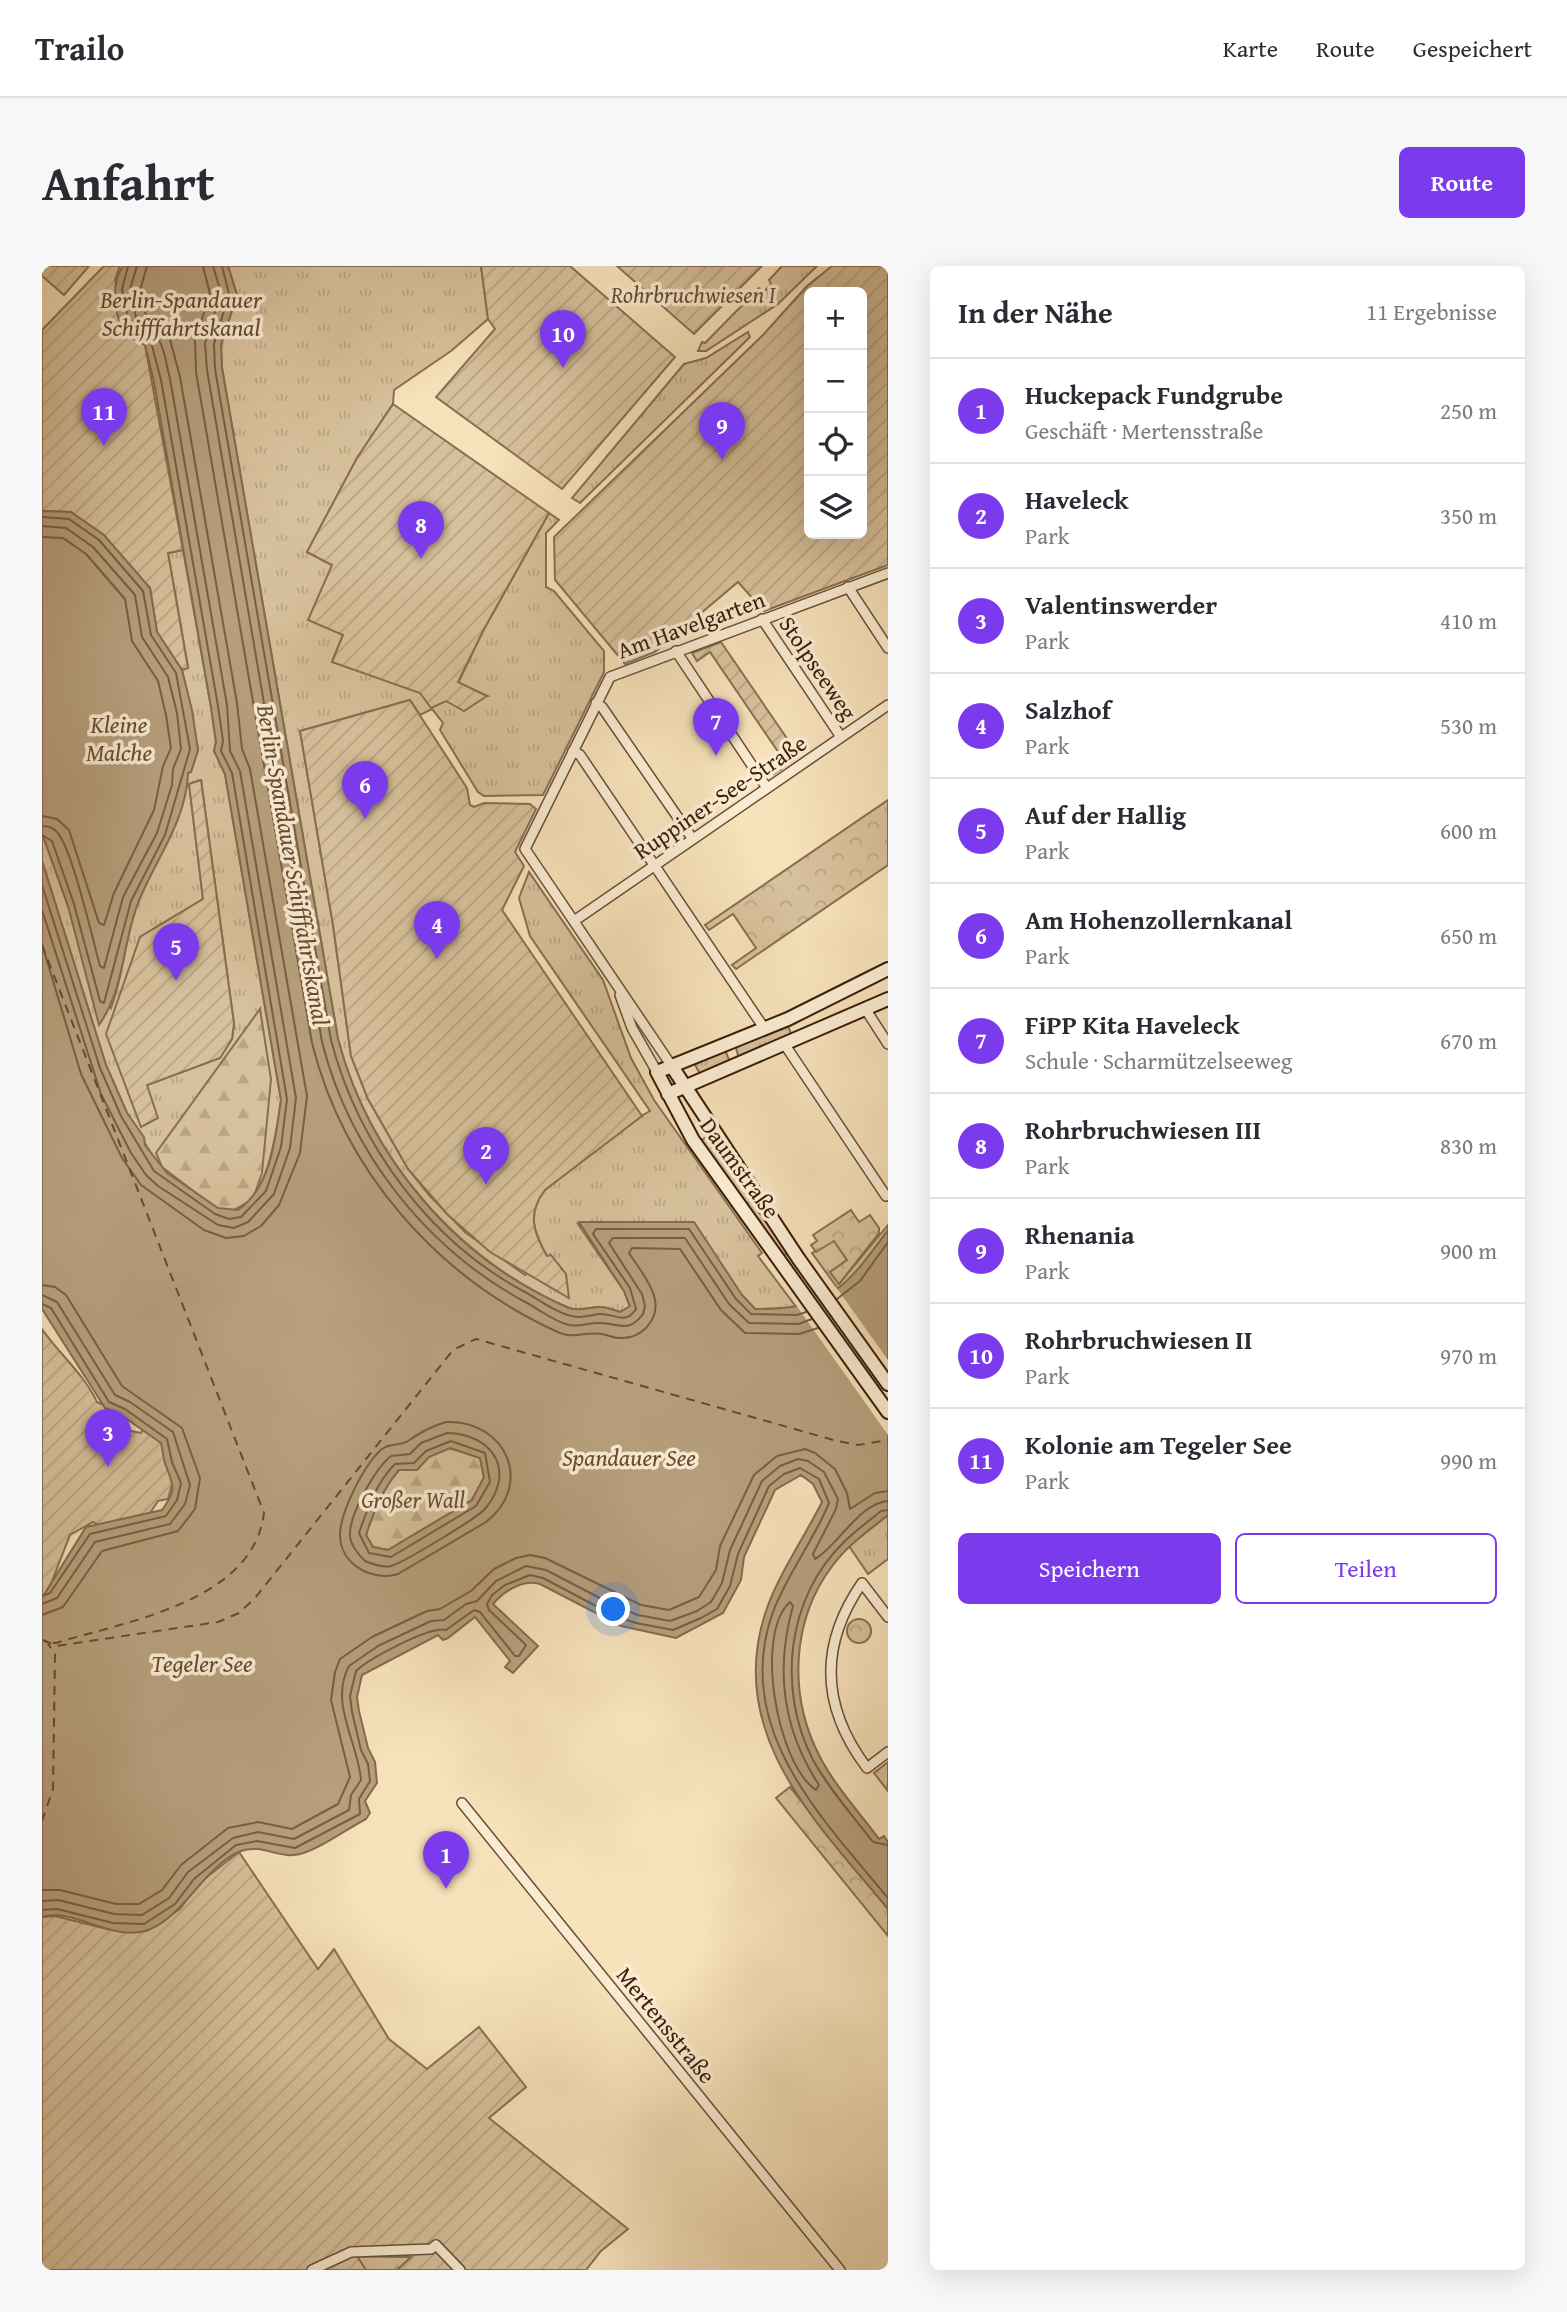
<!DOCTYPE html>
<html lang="de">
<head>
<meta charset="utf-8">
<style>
	:root { --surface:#fff; --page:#f7f7f7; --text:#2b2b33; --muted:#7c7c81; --line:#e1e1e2; --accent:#7c3aed }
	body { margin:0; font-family:"Gentium Book Plus",serif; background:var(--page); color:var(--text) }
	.controls { position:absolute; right:21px; top:21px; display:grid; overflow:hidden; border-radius:10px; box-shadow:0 7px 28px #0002 }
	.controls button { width:63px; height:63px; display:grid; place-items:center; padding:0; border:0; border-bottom:2px solid var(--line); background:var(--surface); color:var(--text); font:35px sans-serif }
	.you { position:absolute; left:572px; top:1344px; width:24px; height:24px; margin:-18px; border:5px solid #fff; border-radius:50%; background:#1a73e8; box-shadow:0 0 0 10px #1a73e833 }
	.badge { display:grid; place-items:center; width:46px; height:46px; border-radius:50%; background:var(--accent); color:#fff; font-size:23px; font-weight:700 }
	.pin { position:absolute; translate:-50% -58px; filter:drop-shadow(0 2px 4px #0008) }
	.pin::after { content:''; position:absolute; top:37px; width:24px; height:21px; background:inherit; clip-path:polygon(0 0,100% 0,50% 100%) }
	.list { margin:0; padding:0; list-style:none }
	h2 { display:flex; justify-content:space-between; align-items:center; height:91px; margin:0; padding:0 28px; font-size:30px }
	h2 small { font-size:23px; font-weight:400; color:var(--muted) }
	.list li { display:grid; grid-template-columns:46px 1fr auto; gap:21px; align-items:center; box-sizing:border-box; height:105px; padding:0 28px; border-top:2px solid var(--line) }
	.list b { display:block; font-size:26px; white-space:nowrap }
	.list p { margin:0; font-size:23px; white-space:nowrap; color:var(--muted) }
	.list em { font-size:23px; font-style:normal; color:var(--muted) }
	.actions { display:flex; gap:14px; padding:21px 28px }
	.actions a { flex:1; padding:16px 0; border:2px solid var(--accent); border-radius:10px; text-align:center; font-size:24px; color:var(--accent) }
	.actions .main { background:var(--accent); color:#fff }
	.icon { flex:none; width:38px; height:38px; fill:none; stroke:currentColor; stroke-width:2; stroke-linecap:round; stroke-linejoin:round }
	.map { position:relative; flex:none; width:846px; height:2004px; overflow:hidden; border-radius:10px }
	header { display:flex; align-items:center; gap:42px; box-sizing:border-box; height:98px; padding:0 35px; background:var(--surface); border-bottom:2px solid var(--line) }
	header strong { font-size:33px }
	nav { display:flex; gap:38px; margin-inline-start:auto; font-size:24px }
	.intro { display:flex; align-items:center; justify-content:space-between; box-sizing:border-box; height:168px; padding:0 42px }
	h1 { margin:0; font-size:49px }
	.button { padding:18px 32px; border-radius:10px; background:var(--accent); color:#fff; font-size:24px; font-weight:700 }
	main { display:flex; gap:42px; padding:0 42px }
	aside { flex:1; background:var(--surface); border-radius:10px; box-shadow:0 7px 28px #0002 }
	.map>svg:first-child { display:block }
	.grass { fill:url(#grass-tufts); stroke:#896f51; stroke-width:2; fill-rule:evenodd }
	.forest { fill:url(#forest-firs); stroke:#896f51; stroke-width:2 }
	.park { fill:url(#park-crowns); stroke:#896f51; stroke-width:2 }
	.garden { fill:url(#garden-furrows); stroke:#896f51; stroke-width:2; fill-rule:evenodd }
	.water { fill:#b79f7d; stroke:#856b4d; stroke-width:2; fill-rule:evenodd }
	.pier { fill:#f7e2bb }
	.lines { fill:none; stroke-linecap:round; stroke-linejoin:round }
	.shore { stroke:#795e42; stroke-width:2 }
	.ferry { stroke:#664a30; stroke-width:2; stroke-dasharray:9 7; stroke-linecap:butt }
	.minor-casing { stroke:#6a4e33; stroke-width:12 }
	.secondary-casing { stroke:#3b1d06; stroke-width:16 }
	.minor { stroke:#faecd3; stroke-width:9 }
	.secondary { stroke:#faecd3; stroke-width:12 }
	.labels { text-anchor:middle; stroke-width:7; stroke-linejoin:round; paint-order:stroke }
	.park-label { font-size:23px; font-style:italic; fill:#6a4e33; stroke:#faecd3 }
	.street-label { font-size:23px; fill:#3b1d06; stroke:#faecd3 }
	.water-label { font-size:24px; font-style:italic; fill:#664a30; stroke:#faecd3 }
</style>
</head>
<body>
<header>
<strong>Trailo</strong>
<nav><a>Karte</a><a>Route</a><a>Gespeichert</a></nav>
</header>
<div class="intro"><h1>Anfahrt</h1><a class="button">Route</a></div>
<main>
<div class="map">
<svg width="846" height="2004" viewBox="0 0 846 2004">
	<defs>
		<pattern id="grass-tufts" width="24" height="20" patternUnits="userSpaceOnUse" patternTransform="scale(1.75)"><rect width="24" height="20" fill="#d7c19c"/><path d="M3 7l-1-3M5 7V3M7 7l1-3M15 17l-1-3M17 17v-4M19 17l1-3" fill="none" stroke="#b9a585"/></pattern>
		<pattern id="forest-firs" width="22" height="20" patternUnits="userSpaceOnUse" patternTransform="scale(1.75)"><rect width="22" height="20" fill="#d7c19c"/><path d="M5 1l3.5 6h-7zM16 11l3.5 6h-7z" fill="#b9a585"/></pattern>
		<pattern id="park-crowns" width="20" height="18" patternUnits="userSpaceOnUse" patternTransform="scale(1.75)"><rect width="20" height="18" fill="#d7c19c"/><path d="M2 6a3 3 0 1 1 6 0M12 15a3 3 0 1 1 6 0" fill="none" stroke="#b9a585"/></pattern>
		<pattern id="garden-furrows" width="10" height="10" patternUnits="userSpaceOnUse" patternTransform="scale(1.75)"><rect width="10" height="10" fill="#d7c19c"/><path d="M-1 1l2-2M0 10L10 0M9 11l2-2" fill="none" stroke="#b9a585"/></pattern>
	</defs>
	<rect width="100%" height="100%" fill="#f7e2bb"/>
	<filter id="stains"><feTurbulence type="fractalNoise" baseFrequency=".00286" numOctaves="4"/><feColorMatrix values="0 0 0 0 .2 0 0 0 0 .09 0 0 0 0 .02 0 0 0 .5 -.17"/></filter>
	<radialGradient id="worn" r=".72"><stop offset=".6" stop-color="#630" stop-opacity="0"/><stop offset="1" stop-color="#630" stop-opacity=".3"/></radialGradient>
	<g class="grass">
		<path d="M186,0H439L446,53L409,85L352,124L351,138L315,192L265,286L290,299L301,369L290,396L404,435L445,430L416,417L442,363L507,247L517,254L504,267V321L512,325L562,385V406L501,529L442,530L436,526L398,464L401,457L390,443L378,449L368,434L258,465L291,659L309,790L326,833L366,903L387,929L424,967L483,1009L505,990C491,966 485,947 503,924L590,855L608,845L488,670L477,632L487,606L561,714L589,792L612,834L720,987L716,990L755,1042L713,1043L700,1029L536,958L582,1025L588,1041L578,1046C571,1044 566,1041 558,1041C547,1041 537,1046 527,1042C414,993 327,891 296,773L180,102L179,79L195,29Z"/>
		<path d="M740,0H775L736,38L664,85H656L660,76L663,77L717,22L722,26L729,18L727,14Z"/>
		<path d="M706,66L708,71L538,237L530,232L642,98L664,92Z"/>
		<path d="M141,284L169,441L174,476L172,485L183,508L239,834C235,862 224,955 181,944L116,899L85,847L64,799L0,595V567L26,640L69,742C82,708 83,670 96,637C113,592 144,556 146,506H149L156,484L140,404L146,401L126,287ZM159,514L192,758L190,773L178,792L105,819L98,671L161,633L147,518Z"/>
		<path d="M745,758L751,772L697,793L693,778Z"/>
		<path d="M683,784L688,796L659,810L651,795Z"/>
		<path d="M666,870L690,899L748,987L739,990L658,875Z"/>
		<path d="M846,959V964L813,1010L797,1024L770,987L792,974L805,994L788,1006L797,1018Z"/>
		<path d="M846,1249V1293L826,1308L807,1280Z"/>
	</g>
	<g class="forest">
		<path d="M218,743L229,813L220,907L211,933L183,949L120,901L114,887Z"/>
		<path d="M408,1182L438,1192L442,1212L430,1234L346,1284L331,1281L324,1269C332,1245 340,1223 357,1204H375L387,1190Z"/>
		<path d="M314,1990L370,1991L355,2004H324Z"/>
	</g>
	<g class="park">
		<path d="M846,534V599L694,703L690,699L714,682L691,648L667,664L663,659Z"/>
		<path d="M809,944L817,956L828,949L837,962V967L797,1018L788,1006L805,994L792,975L774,986L769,979L775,975L771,969Z"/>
		<circle cx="817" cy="1365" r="12"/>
		<path d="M846,1496V1525L832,1507Z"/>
		<path d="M748,1521L846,1643V1670L734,1532Z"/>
	</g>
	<g class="garden">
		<path d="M0,0H47L22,29L0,10Z"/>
		<path d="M62,0H78L73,13L84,68L103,79L141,284L126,287L146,402L140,404L115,366L108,322L29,246L0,245V64Z"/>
		<path d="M439,0H528L633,91L520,223L394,131L453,63L446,53Z"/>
		<path d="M575,0H720L652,68Z"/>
		<path d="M790,0H846V299L722,345L696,316L613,386L583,398L513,314L512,271L721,69L765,20ZM767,26H820V268H767Z"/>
		<path d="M351,138L507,247L442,363L416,416L445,430L422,445L404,435L389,442L378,427L290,396L301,369L266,354L290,299L265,286L315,192Z"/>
		<path d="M679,376L757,490L732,508L729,502L741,493L668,386L655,395L650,387Z"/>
		<path d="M368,434L425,522L428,539L432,541L442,537L488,538L494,543L473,586L482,600L460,644L600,850L503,924C485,947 491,966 505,990L509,989L524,1008L527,1032L448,986L405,948L366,903L326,833L309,790L291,659L258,465Z"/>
		<path d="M159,514L192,758L190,773L178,792L105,819L116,852L99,861L64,768L98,671L161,633L147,518Z"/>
		<path d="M0,1063C18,1089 42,1108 55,1136L70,1143L71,1150L68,1153L73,1161L79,1163L81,1159L84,1164L99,1167L105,1156L128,1189L132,1212L126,1233L116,1235L108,1247L97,1253L59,1261L51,1256L28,1269L0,1341Z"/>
		<path d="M197,1586L276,1703L292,1683L347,1773L385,1803L437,1761L484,1821L447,1852L586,1963L559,1985L544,2004H355L369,1991L315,1990L324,2004H0V1651L13,1650L69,1664L104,1665L138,1643L156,1618Z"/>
	</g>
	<g class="water">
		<path d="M81,0H186L195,29L179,79L180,102L296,773C327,891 414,994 527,1042C538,1046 547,1041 558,1041C566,1041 571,1044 578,1046L588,1040L582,1025L537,956H652L700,1029L713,1043C788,1044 804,1021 846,964V1249C827,1264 806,1279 791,1299C749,1354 746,1430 778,1491C793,1520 817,1546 837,1573L842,1570L846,1576V1643C776,1558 682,1468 724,1345C736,1309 763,1270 780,1236L771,1218L759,1209L733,1224L702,1291L699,1314L681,1347L634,1372L579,1360L498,1318C481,1313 462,1325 451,1338L496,1380L471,1407L463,1401L468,1395L433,1351L406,1372L401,1374L396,1369L320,1409L315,1431L317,1445L326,1482L333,1496L335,1517L323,1535L328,1547L324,1553C306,1562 271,1588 252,1589C234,1591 219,1578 199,1585C164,1598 142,1651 106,1664C71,1677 33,1641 0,1651V1332L44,1261L120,1244C135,1223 132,1222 124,1200C121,1193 121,1185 119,1177L79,1149L63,1142L0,1043V595L64,799L85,847L102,871L103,879L125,907L176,942L196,944C230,920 233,873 239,834L183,508L172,485L174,476L169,441L112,116L103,79L84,68C72,50 68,19 81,0ZM408,1182L438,1192L442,1211L430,1234L346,1284L331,1281L324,1269C332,1245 340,1224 357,1204H375L387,1191Z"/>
		<path d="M0,245L29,246L62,269L108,322L115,366L140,404L150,444L156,484L149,506L146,507C144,556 114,592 96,637C80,677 83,722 57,759L26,640L0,567Z"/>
	</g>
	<path class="pier" d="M794,1021L846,1094V1169L754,1039Z"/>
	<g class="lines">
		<g class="shore">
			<path d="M161,0L168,28L153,75L154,106L270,777C302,906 397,1013 518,1067C533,1073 545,1065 560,1068C567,1069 572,1073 580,1072C589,1072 597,1069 604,1062C628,1037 601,1009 587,987L590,982L638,983L679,1044L703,1067L757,1068L776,1062"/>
			<path d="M171,0L179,27L163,77L165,104L280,776C308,886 384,983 485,1037C498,1044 513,1056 527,1059C539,1061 548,1056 559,1057C578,1058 587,1067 601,1048L603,1040L600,1028L567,977L571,972H643L687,1038L707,1057L756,1058L770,1053"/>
			<path d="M180,0L187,28L172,78L173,103L289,774C316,878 387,975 483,1026C498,1034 518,1050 536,1051C543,1051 550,1049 557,1048C573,1047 583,1060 594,1043L588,1022L551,968L554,963H647L694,1033L709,1048L755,1049L764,1046"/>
			<path d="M0,251L27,253L57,274L101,325L109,369L134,407L148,483L123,569L89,635L62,737L58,735L32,638L10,575L0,569"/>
			<path d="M0,260L24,262L51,281L93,329L100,371L126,411L135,447L139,483L131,503L130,519L115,567L81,631L62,702L58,700C51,675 30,582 15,566C11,561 6,560 0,560"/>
			<path d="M0,271L21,272L44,288L83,333L90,375L116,415L124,449L129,482L121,500L112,544L72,627L62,659L57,657L27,564L15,553L0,550"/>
			<path d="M0,619L58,802L79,850L112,905L173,948L187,953L199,951L224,925L239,881L245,833L190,507L179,485L181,475L176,440L119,114L109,76L88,62L80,23L86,0"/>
			<path d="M0,644L59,828L89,887L104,909L116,920L176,959L192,962L206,956L232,928L248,882L254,832L198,505L188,485L185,439L128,113C120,81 124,73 95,56L88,23L95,0"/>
			<path d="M0,678L39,808L80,892L99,919L162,964L184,972L202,970L219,960L237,939L258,887L265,830L208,503L200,483L195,437L138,111L126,66L103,47L99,21L105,0"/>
			<path d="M0,1019L13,1021L24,1029L80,1120L140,1162L158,1212L153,1243L136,1265L60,1285L21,1341L0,1349"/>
			<path d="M0,1029L15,1036L73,1129L88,1136L131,1166L148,1219L143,1238L128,1258L53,1276L15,1332L0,1338"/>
			<path d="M795,1033L818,1015L846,976"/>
			<path d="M0,1038L9,1042L67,1136L83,1143L125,1173L130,1196L139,1217L135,1234L124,1250L48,1268L8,1327L0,1330"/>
			<path d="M404,1156C465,1154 492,1219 444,1256L356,1308C330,1316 298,1298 298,1269C298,1246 323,1197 340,1183C348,1177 358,1180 366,1175C378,1167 389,1160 404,1156Z"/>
			<path d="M405,1167C452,1168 474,1206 443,1243C435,1252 361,1297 349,1300C341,1302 330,1298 323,1295C317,1289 309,1279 308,1271C306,1250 333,1203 349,1190L368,1188L379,1177Z"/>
			<path d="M409,1175L443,1187L448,1216L434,1240L349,1291L327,1287L317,1267C326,1242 334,1217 353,1198L372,1197L384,1185Z"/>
			<path d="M846,1244L839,1245C827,1255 813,1265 802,1276C744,1332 735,1424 771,1494C787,1523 811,1550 831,1576L846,1579"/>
			<path d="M748,1336L751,1340C733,1404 740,1463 777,1519L774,1524C735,1498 712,1368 748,1336Z"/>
			<path d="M0,1624H18L74,1638H97L120,1624L139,1599L186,1562L216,1556L250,1563L296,1538L308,1511L289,1434L293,1406L298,1393L330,1371L385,1345L398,1343L429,1325L452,1303L474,1292L488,1289L503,1292L599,1339L627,1344L657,1331L674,1304L678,1280L712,1209L735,1190L763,1183L773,1187L793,1203L805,1227L808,1243L833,1227L846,1225"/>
			<path d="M0,1635L16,1634L72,1648L100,1649L127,1632L146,1606L191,1572L216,1566L252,1573L307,1544L309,1529L319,1514C316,1476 287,1437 307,1400L336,1380L389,1355L402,1354L424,1338L435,1335L454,1315L484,1300L504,1304L577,1342L596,1349L628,1355L655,1345L669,1336L680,1317L688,1284L720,1215L738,1200L756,1193L766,1195L782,1206L796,1233L794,1243L771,1288L773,1293C795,1281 817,1237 846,1235"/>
			<path d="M0,1644L15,1643L71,1657L102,1658L133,1638L152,1613L194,1579L215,1575L253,1582L318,1548L317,1533L328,1515L326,1498L319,1484L310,1446L308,1430L314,1405C328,1392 388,1360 404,1364L432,1344L438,1346L473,1390H477L484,1379L447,1344L445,1338L450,1329L463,1319L488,1309L501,1312L573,1350L594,1357L631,1364L659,1352L675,1343L688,1320L696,1288L727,1220L742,1208L758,1202L777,1213L787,1237C772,1274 745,1308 731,1346C689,1462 780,1552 846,1632"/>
		</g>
		<g class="ferry">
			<path d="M0,679L222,1247C211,1336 85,1355 14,1377L5,1376"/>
			<path d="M1,1374L14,1380L176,1356L197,1347L213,1332L411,1084L434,1073L795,1175L816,1179L846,1174"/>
			<path d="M0,1555L11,1523L13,1388L6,1378"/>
		</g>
		<g class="minor-casing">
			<g id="minor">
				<path d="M806,321L846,382"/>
				<path d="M720,353L799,471"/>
				<path d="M634,385L725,522"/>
				<path d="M554,437L560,441L650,572"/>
				<path d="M531,485L538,489L722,762"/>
				<path d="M532,655L846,439"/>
				<path d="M578,729L590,762L615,806"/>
				<path d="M824,744L846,778"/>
				<path d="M743,779L844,930"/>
				<path d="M629,799L483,583L568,411L846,307"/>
				<path d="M846,1351L820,1317C777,1379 779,1441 825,1502L846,1486"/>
				<path d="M420,1537L798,2004"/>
				<path d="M270,2004L309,1986L389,1983L394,1979L418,2004"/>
			</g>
		</g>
		<g class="secondary-casing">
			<g id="secondary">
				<path d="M846,703L746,753L615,806L651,874L846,1146"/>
				<path d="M629,799L756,992L846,1118"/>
				<path d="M626,828L846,733"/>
			</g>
		</g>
		<use href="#minor" class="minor"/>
		<use href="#secondary" class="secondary"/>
	</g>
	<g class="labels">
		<g class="park-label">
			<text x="651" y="37">Rohrbruchwiesen I</text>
			<text x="371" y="1242">Großer Wall</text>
		</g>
		<g class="street-label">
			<text transform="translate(649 359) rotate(-20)" y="8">Am Havelgarten</text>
			<text transform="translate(776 402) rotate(56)" y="8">Stolpseeweg</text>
			<text transform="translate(678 531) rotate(-34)" y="8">Ruppiner-See-Straße</text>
			<text transform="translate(698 902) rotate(54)" y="8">Daumstraße</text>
			<text transform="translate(624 1759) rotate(51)" y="8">Mertensstraße</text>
		</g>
		<g class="water-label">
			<text x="139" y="42">Berlin-Spandauer<tspan x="139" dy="28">Schifffahrtskanal</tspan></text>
			<text x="77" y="467">Kleine<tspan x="77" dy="28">Malche</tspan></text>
			<text transform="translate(251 599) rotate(80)" y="8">Berlin-Spandauer Schifffahrtskanal</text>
			<text x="587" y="1200">Spandauer See</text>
			<text x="160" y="1406">Tegeler See</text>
		</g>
	</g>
	<rect width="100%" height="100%" filter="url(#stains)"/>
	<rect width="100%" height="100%" fill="url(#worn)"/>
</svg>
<div class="controls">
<button>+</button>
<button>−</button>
<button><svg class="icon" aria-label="locate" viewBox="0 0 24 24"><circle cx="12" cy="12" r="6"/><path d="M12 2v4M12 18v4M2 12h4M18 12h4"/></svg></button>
<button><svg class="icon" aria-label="layers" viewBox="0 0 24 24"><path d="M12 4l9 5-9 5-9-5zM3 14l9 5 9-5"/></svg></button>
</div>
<div class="you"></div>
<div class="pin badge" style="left:404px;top:1623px">1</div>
<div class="pin badge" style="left:444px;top:919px">2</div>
<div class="pin badge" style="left:66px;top:1201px">3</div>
<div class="pin badge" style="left:395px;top:693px">4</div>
<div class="pin badge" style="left:134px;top:715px">5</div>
<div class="pin badge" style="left:323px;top:553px">6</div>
<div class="pin badge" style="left:674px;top:490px">7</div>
<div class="pin badge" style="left:379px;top:293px">8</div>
<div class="pin badge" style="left:680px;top:194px">9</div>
<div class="pin badge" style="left:521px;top:102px">10</div>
<div class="pin badge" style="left:62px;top:180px">11</div>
</div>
<aside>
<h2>In der Nähe<small>11 Ergebnisse</small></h2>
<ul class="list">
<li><span class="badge">1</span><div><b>Huckepack Fundgrube</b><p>Geschäft · Mertensstraße</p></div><em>250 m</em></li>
<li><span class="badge">2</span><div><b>Haveleck</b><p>Park</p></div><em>350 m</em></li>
<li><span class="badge">3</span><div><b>Valentinswerder</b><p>Park</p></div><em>410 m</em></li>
<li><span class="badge">4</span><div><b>Salzhof</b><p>Park</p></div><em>530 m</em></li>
<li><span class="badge">5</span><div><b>Auf der Hallig</b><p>Park</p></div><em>600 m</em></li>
<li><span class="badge">6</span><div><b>Am Hohenzollernkanal</b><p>Park</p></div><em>650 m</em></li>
<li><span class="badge">7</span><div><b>FiPP Kita Haveleck</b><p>Schule · Scharmützelseeweg</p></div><em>670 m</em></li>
<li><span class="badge">8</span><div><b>Rohrbruchwiesen III</b><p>Park</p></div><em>830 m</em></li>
<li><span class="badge">9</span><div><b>Rhenania</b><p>Park</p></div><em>900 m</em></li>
<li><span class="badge">10</span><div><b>Rohrbruchwiesen II</b><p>Park</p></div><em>970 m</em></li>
<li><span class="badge">11</span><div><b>Kolonie am Tegeler See</b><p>Park</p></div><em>990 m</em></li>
</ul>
<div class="actions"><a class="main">Speichern</a><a>Teilen</a></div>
</aside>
</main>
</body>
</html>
